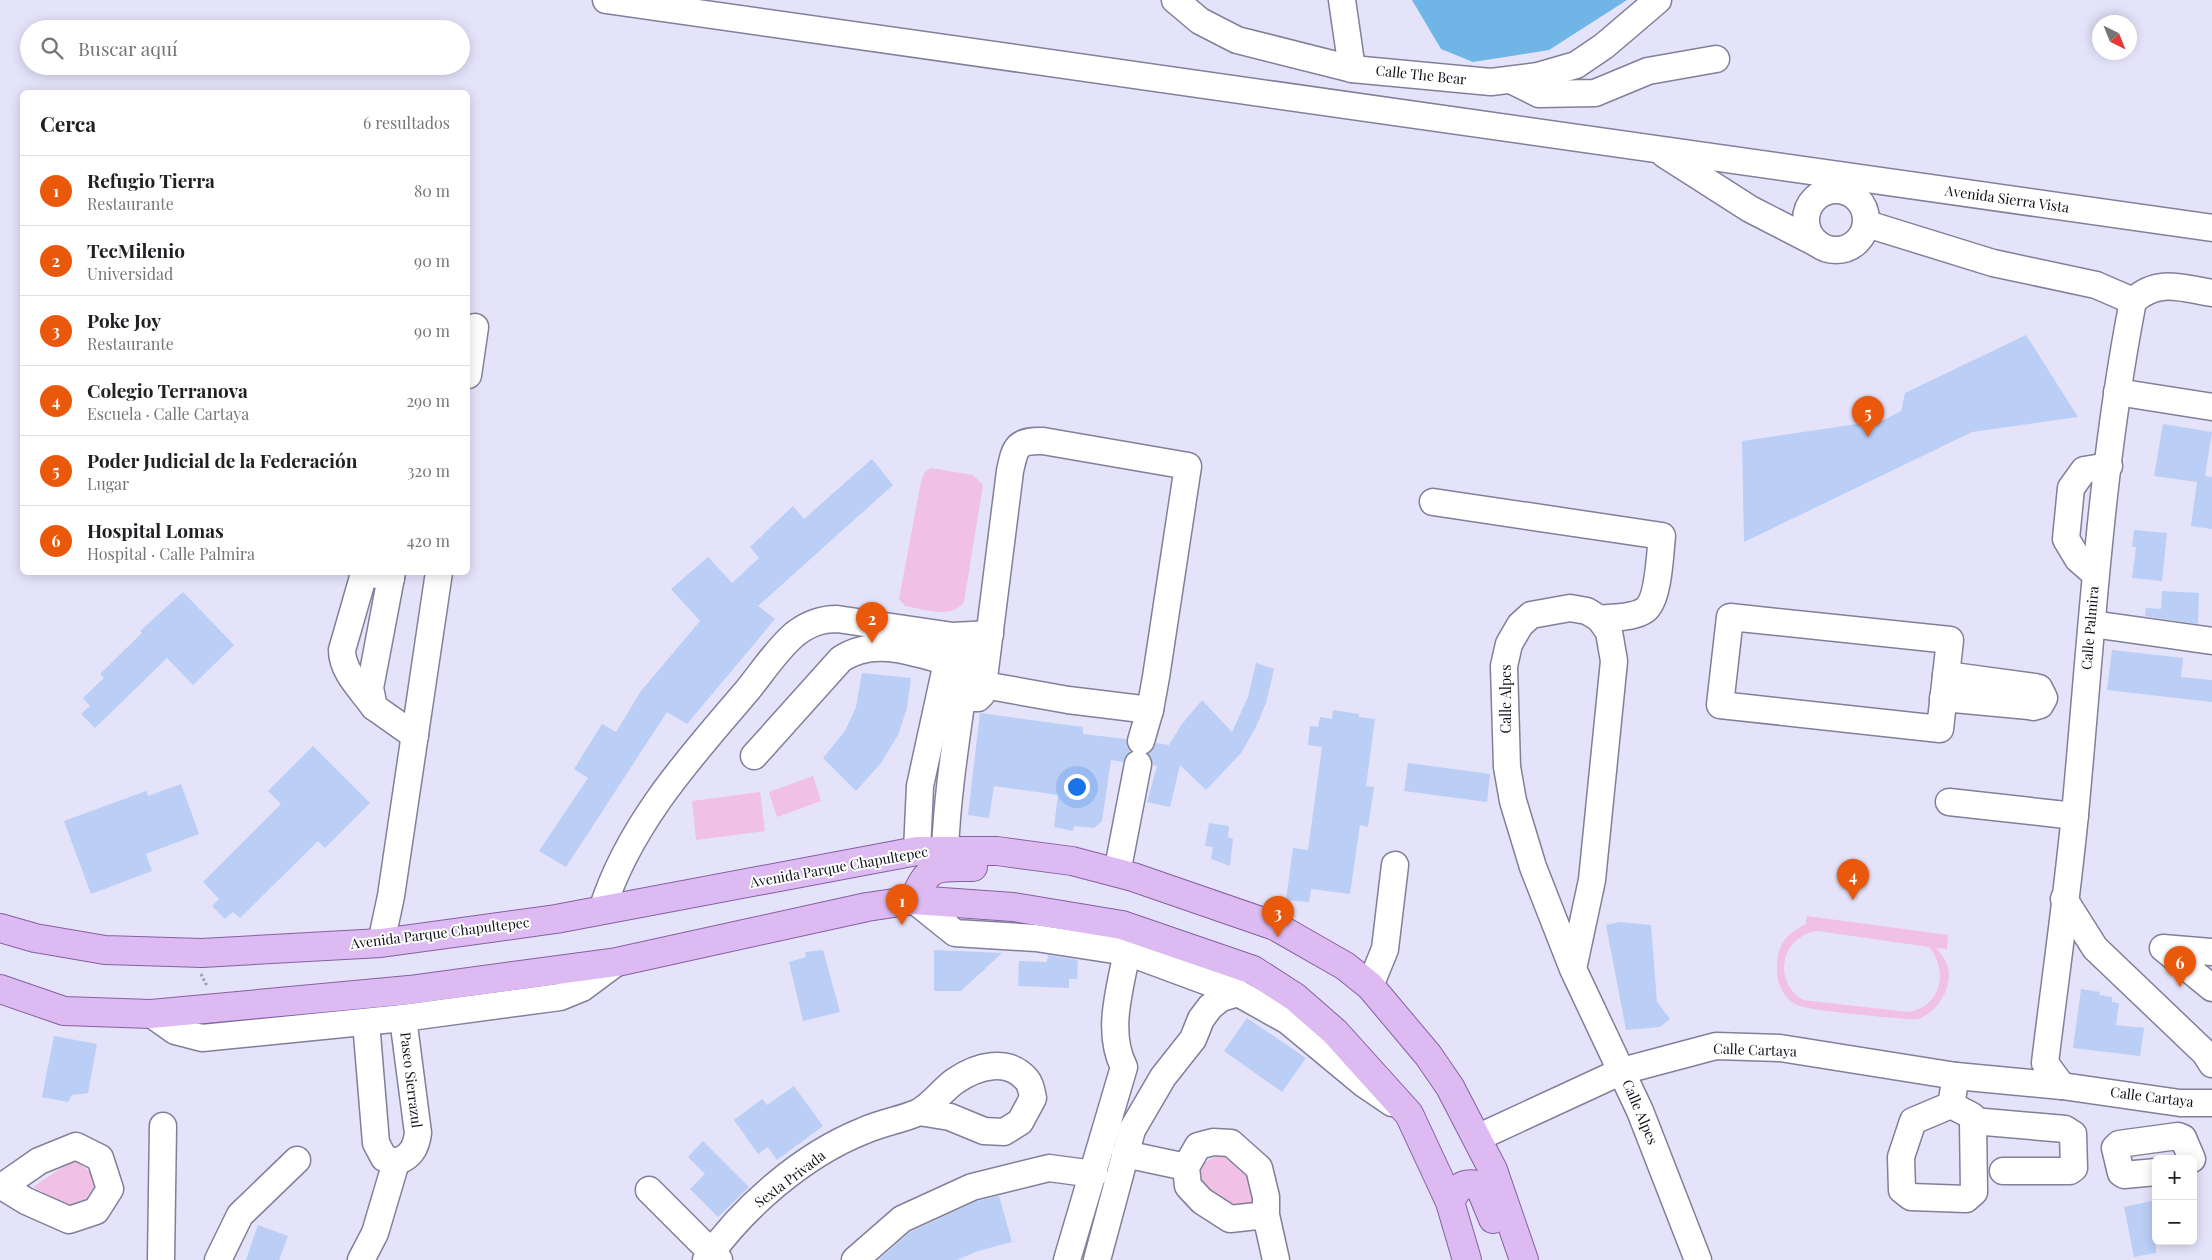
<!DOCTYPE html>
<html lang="es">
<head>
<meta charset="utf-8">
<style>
	:root { --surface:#fff; --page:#f2f2f2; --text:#202124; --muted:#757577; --line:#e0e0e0; --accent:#ea580c }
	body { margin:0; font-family:"Playfair Display",serif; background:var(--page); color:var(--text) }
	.controls { position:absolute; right:15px; bottom:15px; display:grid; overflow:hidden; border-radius:8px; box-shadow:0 2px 12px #0003 }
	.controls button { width:45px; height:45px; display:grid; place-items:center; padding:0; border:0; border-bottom:1px solid var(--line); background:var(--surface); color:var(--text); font:25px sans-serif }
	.compass { position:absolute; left:2092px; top:15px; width:45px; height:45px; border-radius:50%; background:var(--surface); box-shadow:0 2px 12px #0003; rotate:137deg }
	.you { position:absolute; left:1076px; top:786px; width:18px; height:18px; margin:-12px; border:4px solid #fff; border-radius:50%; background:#1a73e8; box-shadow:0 0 0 8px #1a73e833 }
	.badge { display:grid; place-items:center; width:32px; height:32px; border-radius:50%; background:var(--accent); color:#fff; font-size:16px; font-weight:700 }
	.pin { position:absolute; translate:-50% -41px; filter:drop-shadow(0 1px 2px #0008) }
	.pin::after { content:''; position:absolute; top:26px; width:18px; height:15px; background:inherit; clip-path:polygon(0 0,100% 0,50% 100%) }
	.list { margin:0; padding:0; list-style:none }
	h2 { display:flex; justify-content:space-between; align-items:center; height:65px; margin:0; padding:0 20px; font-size:21px }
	h2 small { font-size:16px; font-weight:400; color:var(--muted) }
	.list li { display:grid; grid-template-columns:32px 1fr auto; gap:15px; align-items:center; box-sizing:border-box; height:70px; padding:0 20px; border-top:1px solid var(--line) }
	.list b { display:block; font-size:19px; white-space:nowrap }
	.list p { margin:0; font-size:16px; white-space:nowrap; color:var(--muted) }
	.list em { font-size:16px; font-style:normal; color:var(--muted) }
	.icon { flex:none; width:28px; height:28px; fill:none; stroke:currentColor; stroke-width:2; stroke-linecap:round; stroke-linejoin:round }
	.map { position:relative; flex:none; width:2212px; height:1260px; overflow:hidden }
	.search { position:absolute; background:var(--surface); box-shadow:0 2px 12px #0003; left:20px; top:20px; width:450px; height:55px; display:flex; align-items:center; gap:12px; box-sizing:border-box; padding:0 18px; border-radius:28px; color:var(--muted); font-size:19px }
	.panel { position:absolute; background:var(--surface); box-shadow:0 2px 12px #0003; left:20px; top:90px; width:450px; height:485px; border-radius:8px }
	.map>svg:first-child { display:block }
	.green { fill:#f1c0e5; fill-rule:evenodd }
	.water { fill:#6fb5e6 }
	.building { fill:#bacef6 }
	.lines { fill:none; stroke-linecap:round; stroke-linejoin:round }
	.minor-casing { stroke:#817f99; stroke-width:29 }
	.major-casing { stroke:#8560a0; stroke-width:30 }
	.path { stroke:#9f9eb1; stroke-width:3; stroke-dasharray:2.5 2.5; stroke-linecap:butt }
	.minor { stroke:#fff; stroke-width:26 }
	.major { stroke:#ddbaf2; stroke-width:28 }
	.labels { text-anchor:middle; stroke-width:4; stroke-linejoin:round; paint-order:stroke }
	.street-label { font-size:14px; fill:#0d0d16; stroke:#fff }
</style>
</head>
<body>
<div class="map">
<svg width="2212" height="1260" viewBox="0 0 2212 1260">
	<rect width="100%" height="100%" fill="#e4e3fa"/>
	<g class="green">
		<path d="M931,468L973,475L983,485L964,602C950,620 925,609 905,606L899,599L921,482L924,473Z"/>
		<path d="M813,776L821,801L777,817L769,792Z"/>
		<path d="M760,792L765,831L696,840L692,801Z"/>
		<path d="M1807,916L1948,935L1947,949L1936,948C1940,953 1945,958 1947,965C1954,984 1940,1009 1921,1018C1917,1020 1911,1019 1906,1019C1887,1017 1806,1011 1795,1004C1781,995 1776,981 1777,964C1778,943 1788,933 1806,924ZM1818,931L1929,947C1949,971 1941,1007 1908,1012L1803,1000C1771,981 1782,935 1818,931Z"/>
		<path d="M1226,1154L1251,1177L1256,1210C1229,1206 1214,1202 1197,1180L1201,1165L1216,1156Z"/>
		<path d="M75,1159L92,1174L101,1196L77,1210L33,1187Z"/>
	</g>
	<path class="water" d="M1412,0H1627L1549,50L1473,62L1441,49Z"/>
	<g class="building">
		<path d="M2026,335L2078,417L1972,432L1744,542L1742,441L1884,420L1901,411L1905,393Z"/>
		<path d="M2163,424L2212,432L2205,476L2212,477V529L2191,526L2197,482L2154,476Z"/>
		<path d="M872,459L893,485L758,606L775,619L687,724L667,712L566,867L539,851L588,778L574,769L602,724L616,732L641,691L700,621L671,589L708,557L732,583L759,558L750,547L793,506L804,519Z"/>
		<path d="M2134,530L2167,533L2162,581L2132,578L2136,547H2132Z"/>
		<path d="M2162,591L2199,593L2198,624L2145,616L2146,608L2161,609Z"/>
		<path d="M183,592L234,645L193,685L167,658L95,728L81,714L90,706L83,698L104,678L100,674L142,633L140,631Z"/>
		<path d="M2112,650L2183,658L2181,677L2212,680V702L2107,690Z"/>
		<path d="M1256,663L1274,669L1266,703L1255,729L1241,753L1206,790L1180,765L1170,807L1147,802L1157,766L1153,765L1148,754L1156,743L1169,745L1182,724L1202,700L1232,732L1248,697Z"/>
		<path d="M862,673L911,678L907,708L898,735L881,763L856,791L823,758L845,731L856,707Z"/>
		<path d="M1333,710L1359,714V717L1375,719L1366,786L1374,787L1368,827L1360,825L1350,894L1311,889L1309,902L1286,900L1293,848L1308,850L1322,747L1308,745L1310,726L1318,727L1320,717L1332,719Z"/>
		<path d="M980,713L1083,727V734L1126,739L1130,752L1123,762L1111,760L1102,821L1094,828L1074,826L1073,831L1054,827L1058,795L994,786L989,818L968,815Z"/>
		<path d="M313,746L370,803L325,848L318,841L240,918L233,912L225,919L212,906L219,899L203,882L281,804L268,791Z"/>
		<path d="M1408,763L1490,774L1487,802L1404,791Z"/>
		<path d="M181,784L199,834L146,854L152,871L91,894L64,821L146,791L148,796Z"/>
		<path d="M1209,823L1229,826L1228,837L1233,839L1230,866L1211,859L1213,847L1205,846Z"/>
		<path d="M1620,922L1651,925L1657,1002L1670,1019L1660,1027L1626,1030L1606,925Z"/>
		<path d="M823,950L840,1012L803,1021L789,962L806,957L805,952Z"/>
		<path d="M934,950L1002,953L961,991H934Z"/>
		<path d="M1048,955L1078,960L1077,979H1069V988L1018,986L1019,961L1047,962Z"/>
		<path d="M2081,989L2100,992L2099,995L2112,997V1002L2119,1003L2116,1025L2144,1028L2140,1056L2073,1048Z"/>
		<path d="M1247,1018L1306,1058L1282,1092L1224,1051Z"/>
		<path d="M54,1036L97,1044L88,1093L72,1095L68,1102L42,1097Z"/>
		<path d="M794,1086L823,1126L777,1160L768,1147L758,1154L734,1120L762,1099L767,1105Z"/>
		<path d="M703,1141L749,1187L718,1217L690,1189L705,1174L688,1157Z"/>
		<path d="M999,1196L1012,1242L978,1251L957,1260H878L910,1232L977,1201Z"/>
		<path d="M2156,1200V1253L2134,1257L2124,1207Z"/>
		<path d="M258,1225L288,1236L279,1260H246Z"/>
	</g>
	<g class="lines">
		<g class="minor-casing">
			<g id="minor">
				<path d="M606,0L2212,228"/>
				<path d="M1175,0L1200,21L1237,40L1352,69L1491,82L1538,76L1576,65L1604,46L1658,0"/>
				<path d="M1342,0L1352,69"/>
				<path d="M1513,81L1539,94L1595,93L1648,71L1716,59"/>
				<path d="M1664,154L1750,209L1818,244"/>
				<circle cx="1836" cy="220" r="30"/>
				<path d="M1867,224L1993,263L2096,285L2133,301"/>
				<path d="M2133,301C2158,278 2181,288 2212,293"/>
				<path d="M468,375L475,327"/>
				<path d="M2117,392L2212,407"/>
				<path d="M1433,502L1662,536C1660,552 1659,600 1645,610C1634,618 1614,617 1600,619"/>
				<path d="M392,572L370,688L374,707L415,736"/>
				<path d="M2094,573L2078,559L2066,539L2071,488L2084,470L2109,466"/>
				<path d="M1730,617L1950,640L1940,729L1720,705Z"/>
				<path d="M2092,624L2212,641"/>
				<path d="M1946,675L2035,687L2039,688L2044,698L2040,705L2033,707L2026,703L2025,696L2028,690L2035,687"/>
				<path d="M984,685L1068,700L1150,710"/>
				<path d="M963,698H978L982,694L1010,471C1015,448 1016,440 1043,441L1188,466L1156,677L1150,710L1141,741"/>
				<path d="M1943,698L2029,706"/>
				<path d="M374,707C362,690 342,672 342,650L363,577L369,573L391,578"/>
				<path d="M754,756L841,659C874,637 913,652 948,662"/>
				<path d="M1949,802L2075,816"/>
				<path d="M945,850C948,778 962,707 970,636"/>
				<path d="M917,851L920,786L951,644"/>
				<path d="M1117,873L1138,764"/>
				<path d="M2064,899L2095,948L2205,1053L2212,1064"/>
				<path d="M914,900L955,933L1036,938L1127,952L1238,993L1288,1021L1364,1084L1392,1103"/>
				<path d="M602,910C628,826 690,757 746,692C761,674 776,650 795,634C808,624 820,619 837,619L953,636L990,634"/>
				<path d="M381,943L391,896L439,572"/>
				<path d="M2212,952L2163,948L2212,988"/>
				<path d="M1573,969L1592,880L1614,661L1609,632L1600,619L1587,611L1570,608L1531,615L1520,625L1509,644L1504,666L1507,767L1513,801L1533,867L1573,969L1640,1111L1698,1260"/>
				<path d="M1370,986L1385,949L1395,865"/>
				<path d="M151,1014L175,1031L202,1038L403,1018L560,997L582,988L617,962"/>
				<path d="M366,1022L376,1143L384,1158L396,1162C410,1157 416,1149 418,1133L403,1018"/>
				<path d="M2062,1086L2045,1063C2055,980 2067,897 2075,814C2091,643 2100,470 2133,301"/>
				<path d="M1951,1105L1972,1116L1973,1121L1974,1192L1966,1199L1911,1197L1902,1190L1901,1157L1913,1121L1951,1105L1956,1076"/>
				<path d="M1973,1121L2065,1129L2073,1134L2074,1168L2070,1171H2003"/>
				<path d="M1477,1138L1622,1071L1716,1046L1780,1048L1956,1076L2062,1086L2180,1103H2212"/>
				<path d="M1125,1154L1186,1167"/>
				<path d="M2156,1172L2124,1175L2121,1173L2115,1148L2119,1144L2178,1136L2183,1138L2192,1159"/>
				<path d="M0,1185L26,1201L69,1220L96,1211L110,1189L100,1158L76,1146L39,1161L3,1186"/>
				<path d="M649,1190L719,1260"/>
				<path d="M1266,1215L1230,1219L1202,1201L1188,1186L1186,1167L1198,1146L1213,1142L1231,1143L1259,1168L1266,1197V1215L1276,1260"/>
				<path d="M161,1260L163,1126"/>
				<path d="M218,1260L240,1215L297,1160"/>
				<path d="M361,1260L375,1233L396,1162"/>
				<path d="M706,1260C743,1207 803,1155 863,1131C881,1123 900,1120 917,1113C932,1106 942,1090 955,1081C977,1066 1008,1057 1027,1080C1031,1085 1032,1093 1033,1098L1020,1122L1004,1132L984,1131L950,1117L919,1112"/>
				<path d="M855,1260L902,1219L972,1187L1049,1168L1094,1174"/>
				<path d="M1067,1260L1124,1067C1106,1032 1120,989 1127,952"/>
				<path d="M1097,1260L1132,1130L1163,1077L1193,1039L1201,1019L1210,1007L1221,998L1238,993"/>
			</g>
		</g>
		<g class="major-casing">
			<g id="major">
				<path d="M914,900C929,863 937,867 973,867"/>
				<path d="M0,928L35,938L105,950L202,953L381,943L556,919L917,851H997L1072,861L1133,877L1275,926L1345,966L1370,986L1428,1055L1450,1087L1493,1170L1524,1260"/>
				<path d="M0,989L64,1011L151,1014L409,990L617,962L867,907L914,900L1013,907L1122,925L1253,970L1295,997L1335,1032L1409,1114L1450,1202L1467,1260"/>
				<path d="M1450,1202C1457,1189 1461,1182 1477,1185L1481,1190L1493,1219"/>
			</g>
		</g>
		<path class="path" d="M201,974L207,986"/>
		<use href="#minor" class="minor"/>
		<use href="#major" class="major"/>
	</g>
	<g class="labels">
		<g class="street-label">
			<text transform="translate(1421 75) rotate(6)" y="5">Calle The Bear</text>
			<text transform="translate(2007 199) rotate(8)" y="5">Avenida Sierra Vista</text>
			<text transform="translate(2090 628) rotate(-85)" y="5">Calle Palmira</text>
			<text transform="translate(1506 699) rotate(-90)" y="5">Calle Alpes</text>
			<text transform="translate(839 867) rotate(-10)" y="5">Avenida Parque Chapultepec</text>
			<text transform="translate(440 933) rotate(-7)" y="5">Avenida Parque Chapultepec</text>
			<text transform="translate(1755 1050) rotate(2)" y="5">Calle Cartaya</text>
			<text transform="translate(411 1080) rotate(83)" y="5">Paseo Sierrazul</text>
			<text transform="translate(2152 1097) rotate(7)" y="5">Calle Cartaya</text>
			<text transform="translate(1640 1112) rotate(67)" y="5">Calle Alpes</text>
			<text transform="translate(790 1179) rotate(-37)" y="5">Sexta Privada</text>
		</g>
	</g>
</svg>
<div class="controls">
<button>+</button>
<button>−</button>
</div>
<svg class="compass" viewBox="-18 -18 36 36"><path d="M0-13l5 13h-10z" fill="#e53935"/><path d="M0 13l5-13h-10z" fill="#757577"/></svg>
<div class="you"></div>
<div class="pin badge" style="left:902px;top:925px">1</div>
<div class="pin badge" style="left:872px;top:643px">2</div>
<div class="pin badge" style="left:1278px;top:937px">3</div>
<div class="pin badge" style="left:1853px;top:900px">4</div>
<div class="pin badge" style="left:1868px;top:437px">5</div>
<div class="pin badge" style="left:2180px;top:987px">6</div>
<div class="search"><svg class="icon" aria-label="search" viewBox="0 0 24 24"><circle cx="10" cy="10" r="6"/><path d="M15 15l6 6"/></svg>Buscar aquí</div>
<section class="panel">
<h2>Cerca<small>6 resultados</small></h2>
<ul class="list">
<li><span class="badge">1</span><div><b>Refugio Tierra</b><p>Restaurante</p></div><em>80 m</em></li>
<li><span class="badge">2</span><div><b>TecMilenio</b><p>Universidad</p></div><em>90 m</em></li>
<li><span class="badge">3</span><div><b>Poke Joy</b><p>Restaurante</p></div><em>90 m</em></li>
<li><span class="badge">4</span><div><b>Colegio Terranova</b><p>Escuela · Calle Cartaya</p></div><em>290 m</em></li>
<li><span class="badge">5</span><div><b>Poder Judicial de la Federación</b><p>Lugar</p></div><em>320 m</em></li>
<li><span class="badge">6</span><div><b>Hospital Lomas</b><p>Hospital · Calle Palmira</p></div><em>420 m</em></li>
</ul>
</section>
</div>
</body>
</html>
